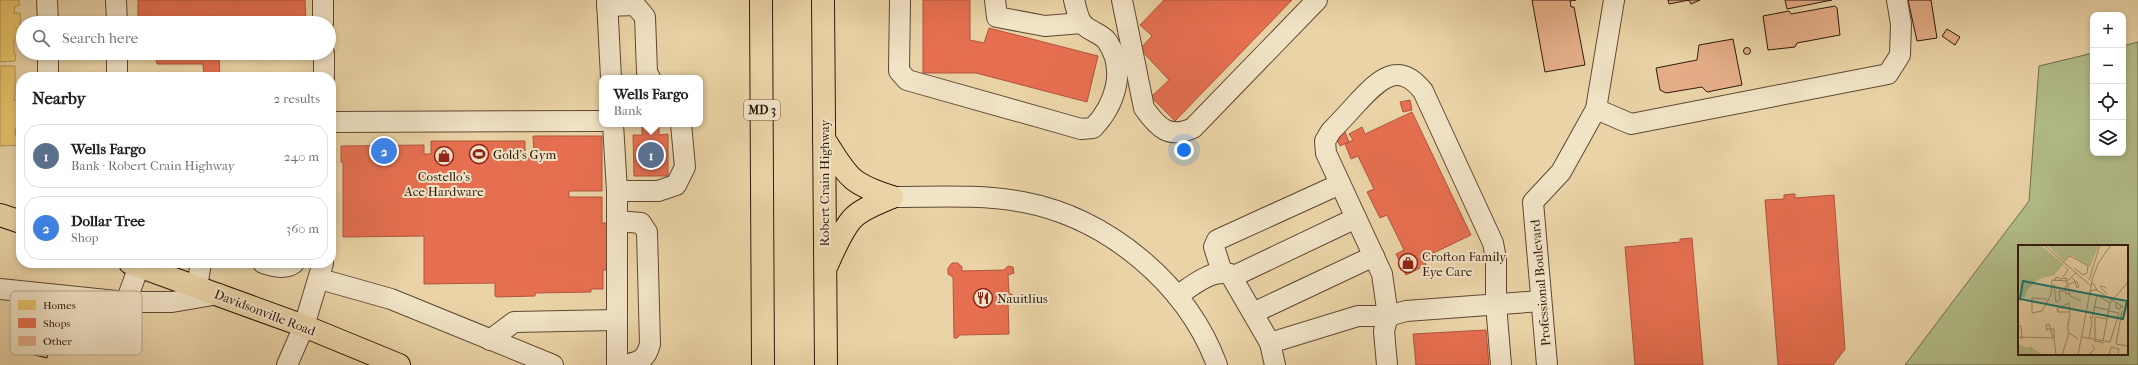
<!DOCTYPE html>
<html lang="en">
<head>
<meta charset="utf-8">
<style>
	:root { --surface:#fff; --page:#f2f2f2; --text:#202124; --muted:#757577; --line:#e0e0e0; --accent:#ea580c }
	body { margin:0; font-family:"IM FELL French Canon",serif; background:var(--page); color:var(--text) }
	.controls { position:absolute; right:12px; top:12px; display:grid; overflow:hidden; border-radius:8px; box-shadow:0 2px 6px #0003 }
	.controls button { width:36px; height:36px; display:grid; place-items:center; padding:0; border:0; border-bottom:1px solid var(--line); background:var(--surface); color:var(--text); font:20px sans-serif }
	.you { position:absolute; left:1184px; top:150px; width:14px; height:14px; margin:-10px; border:3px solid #fff; border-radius:50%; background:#1a73e8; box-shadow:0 0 0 6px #1a73e833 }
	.badge { display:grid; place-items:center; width:26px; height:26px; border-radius:50%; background:var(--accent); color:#fff; font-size:13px; font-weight:700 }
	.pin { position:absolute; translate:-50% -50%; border:2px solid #fff; box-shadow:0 1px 4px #0006 }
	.popup { position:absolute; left:599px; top:75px; width:104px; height:52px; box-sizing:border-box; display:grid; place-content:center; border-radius:8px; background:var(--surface); filter:drop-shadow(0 1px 3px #0005); font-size:13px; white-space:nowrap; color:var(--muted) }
	.popup b { font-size:15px; color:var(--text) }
	.popup::after { content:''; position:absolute; left:50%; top:100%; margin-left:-8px; border:8px solid transparent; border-top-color:var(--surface) }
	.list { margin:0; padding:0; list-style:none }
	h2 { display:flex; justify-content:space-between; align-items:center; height:52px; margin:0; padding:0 16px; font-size:17px }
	h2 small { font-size:13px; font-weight:400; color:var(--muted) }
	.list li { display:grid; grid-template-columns:26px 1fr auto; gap:12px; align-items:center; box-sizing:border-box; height:64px; margin:0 8px 8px; padding:0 8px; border:1px solid var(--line); border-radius:16px }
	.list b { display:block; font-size:15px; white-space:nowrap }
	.list p { margin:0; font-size:13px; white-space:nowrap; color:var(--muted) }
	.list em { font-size:13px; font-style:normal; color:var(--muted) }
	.icon { flex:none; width:22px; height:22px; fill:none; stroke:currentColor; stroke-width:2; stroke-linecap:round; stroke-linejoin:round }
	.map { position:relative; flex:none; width:2138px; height:365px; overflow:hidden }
	.search { position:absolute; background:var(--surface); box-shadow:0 2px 6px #0003; left:16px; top:16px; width:320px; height:44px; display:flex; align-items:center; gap:10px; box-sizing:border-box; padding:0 14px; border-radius:22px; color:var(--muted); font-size:15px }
	.panel { position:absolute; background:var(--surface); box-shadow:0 2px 6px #0003; left:16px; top:72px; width:320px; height:196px; border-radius:16px }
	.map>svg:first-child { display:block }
	.green { fill:#b2be8a; stroke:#716c4b; fill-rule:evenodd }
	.homes { fill:#e9c46a; stroke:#b2914e }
	.shops { fill:#e76f51; stroke:#b0553c }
	.building { fill:#e5ae88; stroke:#30190c }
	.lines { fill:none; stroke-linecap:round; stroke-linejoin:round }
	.minor-casing { stroke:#5e4833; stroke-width:22 }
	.major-casing { stroke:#30190c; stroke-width:24 }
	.highway-casing { stroke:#30190c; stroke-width:24 }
	.minor { stroke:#f1e3c6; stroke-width:20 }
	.major { stroke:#ead4a7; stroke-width:22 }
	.highway { stroke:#ead4a7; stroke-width:22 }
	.labels { text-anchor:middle; stroke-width:4; stroke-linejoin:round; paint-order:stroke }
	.shield { fill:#f1e3c6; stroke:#6a5644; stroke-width:1 }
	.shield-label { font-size:12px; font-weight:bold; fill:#30190c }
	.poi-label { font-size:13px; fill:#30190c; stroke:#f1e3c6; text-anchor:start }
	.street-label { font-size:13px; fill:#30190c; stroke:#f1e3c6 }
	.inset-road { fill:none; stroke:#a08969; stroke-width:1 }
	.view { fill:#0f766e; fill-opacity:0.15; stroke:#0f766e; stroke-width:2 }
	.inset-edge { fill:none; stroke:#30190c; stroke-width:2 }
	.key { fill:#f1e3c6; stroke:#b7a68e; stroke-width:1 }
	.key-label { font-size:11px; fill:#30190c }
</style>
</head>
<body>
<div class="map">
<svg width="2138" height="365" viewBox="0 0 2138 365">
	<rect width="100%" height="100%" fill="#ead4a7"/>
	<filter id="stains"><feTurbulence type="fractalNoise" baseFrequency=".005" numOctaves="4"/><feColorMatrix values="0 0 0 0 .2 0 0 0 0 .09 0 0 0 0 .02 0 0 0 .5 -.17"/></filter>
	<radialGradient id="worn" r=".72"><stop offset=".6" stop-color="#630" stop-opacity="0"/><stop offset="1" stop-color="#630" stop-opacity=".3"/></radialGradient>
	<path class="green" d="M2138,42V365H1905L2029,201L2039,66L2093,53V153H2123V46ZM2019,246H2127V354H2019Z"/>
	<g class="homes">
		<path d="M0,0H19V6H15L14,13H20L21,40H14V53L16,54L15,61L0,62Z"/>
		<path d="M0,66H15V96L14,100H19L21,117V129H15L16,136H20V145L0,146Z"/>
	</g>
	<g class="shops">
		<path d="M138,0H305L306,23H138Z"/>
		<path d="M923,0H970V40L984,43L989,28L1098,56L1087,102L976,73H923Z"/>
		<path d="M1164,0H1292L1175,121L1151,97L1169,80L1140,49L1152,36L1140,25Z"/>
		<path d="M155,53H219L220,77H204L203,64H157Z"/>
		<path d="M1410,100L1412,110L1403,112L1400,102Z"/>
		<path d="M1412,112L1471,235L1423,258L1426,265L1406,275L1396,254L1404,250L1387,215L1380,218L1367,192L1374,189L1358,156L1351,159L1345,144L1353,140L1349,134L1362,127L1365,134Z"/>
		<path d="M642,124H659V135L668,134V176H634L633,135H642Z"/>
		<path d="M1345,132L1349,142L1340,146L1336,137Z"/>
		<path d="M533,136H602V191H569V197H602V223H609L610,270H603V289H591V292L535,293V296L497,297L495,296V283L424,284V236L343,237V163L341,162V146L424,145V154H431V141H525V153H534Z"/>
		<path d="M1793,194H1795V198L1834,195L1845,349L1833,365H1778L1765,200L1784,199V195Z"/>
		<path d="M1692,238L1703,365H1635L1625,247L1680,242V239Z"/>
		<path d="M952,263H958L962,267V271L1004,270L1008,266L1013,267L1014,273L1008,275L1009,294H1012L1013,302H1008L1009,334L960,335L957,338H954L953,277L948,274V268Z"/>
		<path d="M1486,330L1489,365H1416L1413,334Z"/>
	</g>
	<g class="building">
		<path d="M1532,0H1576L1570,1L1571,7H1574L1585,65L1545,72Z"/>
		<path d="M1668,0H1700L1691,4L1689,0L1669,4Z"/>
		<path d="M1785,0H1832L1787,9Z"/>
		<path d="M1908,0H1931L1937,38L1917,41Z"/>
		<path d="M1835,6L1837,8L1840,35L1797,43L1795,47L1768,50L1763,16L1789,11L1791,14Z"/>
		<path d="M1947,29L1960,37L1955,45L1942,36Z"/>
		<path d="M1733,39L1742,85L1707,92L1702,87L1666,93L1660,90L1656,68L1697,60L1699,45Z"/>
		<circle cx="1747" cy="51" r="3.5"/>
		<path d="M36,328L53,331L47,358L26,353L29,341L33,342Z"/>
	</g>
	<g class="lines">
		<g class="minor-casing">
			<g id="minor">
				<path d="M47,0L48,23"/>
				<path d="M116,0L117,23"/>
				<path d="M323,0V23"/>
				<path d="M607,0L611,78"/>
				<path d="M900,0L899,71L907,80L1081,129L1093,128C1115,105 1127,70 1107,41C1101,33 1088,31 1082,23C1078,18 1076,7 1074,0"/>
				<path d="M995,0L997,17L1045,26L1082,23"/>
				<path d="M1122,0L1144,108C1158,128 1169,139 1193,128L1317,0"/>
				<path d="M607,6L635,5L645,17L647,72L650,78"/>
				<path d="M48,53V77"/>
				<path d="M117,53V77"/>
				<path d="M324,53V77"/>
				<path d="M1596,109L1631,124L1888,74L1900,55L1901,24L1897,0"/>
				<path d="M331,122L602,121"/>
				<path d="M613,124L617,191V365"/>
				<path d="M617,191H658L676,185L685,167L681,124"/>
				<path d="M892,197C935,197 980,194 1023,202C1108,218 1187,284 1217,365"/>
				<path d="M617,221L641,223L647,232L650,344C646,360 639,362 624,365"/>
				<path d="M263,263C273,266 285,270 294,263"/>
				<path d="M1222,272L1214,247L1217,240L1340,184"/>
				<path d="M1232,277L1356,218"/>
				<path d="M320,279L391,299L553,365"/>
				<path d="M197,286L201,263"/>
				<path d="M0,289L126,302H172L219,294"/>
				<path d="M1177,296C1192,286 1211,269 1230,274L1270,343L1275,365"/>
				<path d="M126,302L139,266"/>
				<path d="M1253,313L1374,256"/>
				<path d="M490,340L514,322L617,320"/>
				<path d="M1270,343L1358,316H1388L1382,274L1326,153L1325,141L1331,131C1340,122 1349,112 1358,102C1379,80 1398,60 1423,91L1493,243L1496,259V304L1501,365"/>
				<path d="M287,365L304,326L323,263"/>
				<path d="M1387,365L1384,331L1388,316L1406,311L1541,301"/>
				<path d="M1547,365L1533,202L1561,172L1596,109L1614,0"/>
			</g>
		</g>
		<g class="major-casing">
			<g id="major">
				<path d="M0,215L21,222"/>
				<path d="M130,263L304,326L399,365"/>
			</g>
		</g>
		<g class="highway-casing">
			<g id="highway">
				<path d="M761,0L763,365"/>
				<path d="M823,0L826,365"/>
				<path d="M824,139C848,176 848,183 892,197"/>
				<path d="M827,265C834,250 841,232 852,219C862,208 879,203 892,197"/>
			</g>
		</g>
		<use href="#minor" class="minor"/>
		<use href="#major" class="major"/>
		<use href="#highway" class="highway"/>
	</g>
	<defs>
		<g id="stadium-ring" transform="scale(1)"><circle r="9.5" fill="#f1e3c6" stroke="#8f2418" stroke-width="1.5"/><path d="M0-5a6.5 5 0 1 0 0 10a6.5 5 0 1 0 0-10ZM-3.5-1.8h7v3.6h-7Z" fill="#8f2418"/></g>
		<g id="shop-ring" transform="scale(1)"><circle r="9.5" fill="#f1e3c6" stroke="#8f2418" stroke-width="1.5"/><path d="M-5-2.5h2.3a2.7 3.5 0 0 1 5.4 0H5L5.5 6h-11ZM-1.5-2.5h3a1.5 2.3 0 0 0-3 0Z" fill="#8f2418"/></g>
		<g id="restaurant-ring" transform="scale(1)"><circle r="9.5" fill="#f1e3c6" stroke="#8f2418" stroke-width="1.5"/><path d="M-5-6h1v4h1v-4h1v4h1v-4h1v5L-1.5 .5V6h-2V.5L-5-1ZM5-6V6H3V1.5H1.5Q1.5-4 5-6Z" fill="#8f2418"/></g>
	</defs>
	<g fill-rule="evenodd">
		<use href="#stadium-ring" x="479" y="154"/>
		<use href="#shop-ring" x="444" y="156"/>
		<use href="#shop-ring" x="1408" y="263"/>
		<use href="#restaurant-ring" x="983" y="298"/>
	</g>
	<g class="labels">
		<rect class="shield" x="744" y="100" width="36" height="20" rx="3"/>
		<g class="shield-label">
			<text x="762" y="114">MD 3</text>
		</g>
		<g class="poi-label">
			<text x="493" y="159">Gold's Gym</text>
			<text x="444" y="181" text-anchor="middle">Costello's<tspan x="444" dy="15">Ace Hardware</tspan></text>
			<text x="1422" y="261">Crofton Family<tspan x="1422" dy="15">Eye Care</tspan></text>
			<text x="997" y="303">Nauitlius</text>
		</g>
		<g class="street-label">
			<text transform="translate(824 183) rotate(-90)" y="5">Robert Crain Highway</text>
			<text transform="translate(1540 283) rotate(-95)" y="5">Professional Boulevard</text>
			<text transform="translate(265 312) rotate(21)" y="5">Davidsonville Road</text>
		</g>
	</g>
	<g transform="translate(2018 245)">
		<rect width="110" height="110" fill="#ead4a7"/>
		<path d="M0,0H22L46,19L36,30L21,34L9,45L7,52H0ZM29,0H81L72,22L53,10L45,15ZM0,99L10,103L12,101L25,110H0Z" fill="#b2be8a"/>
		<path class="inset-road" d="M26,0L73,41M45,17L52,11L70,21L69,28L65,30L56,23M45,32L50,25L47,22M71,35L82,0M37,36L38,32L43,34L48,33L52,51L63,56M36,39L38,57L42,55L41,46H47M88,43L84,41L82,42L89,49M77,44L110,65M72,48L74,45H79L75,38M51,49H48L47,42L51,39L57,37L59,36L61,42L59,43L57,37L56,35L54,33M29,54L14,53V68L24,66L33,50L34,35L49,36L58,28M98,58V63L102,64L103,61M76,62L91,65M104,66L98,99L110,101M77,72V96L86,98M77,72L89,74M74,74L79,50L92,58M50,77V87L60,94M50,79L52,70L51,58L39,64L40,67H51M0,81H3L4,94M28,84H36V93M29,86L28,80L31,79L35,93M0,92L36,93L38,110M64,92L92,97L101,68L91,66M71,93L74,78L72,71M85,96L92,58L110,37M44,110L51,88M60,110L75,31L81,17L93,0M74,110L72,108L77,104L74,100M91,110L93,102L101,104L100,110"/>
		<path class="view" d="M5,36L109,56L105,74L2,54Z"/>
		<rect width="110" height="110" class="inset-edge"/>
	</g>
	<rect x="10" y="291" width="132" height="64" rx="6" class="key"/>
	<rect x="18" y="300" width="18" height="10" fill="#e9c46a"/>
	<rect x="18" y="318" width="18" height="10" fill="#e76f51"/>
	<rect x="18" y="336" width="18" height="10" fill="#e5ae88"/>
	<g class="key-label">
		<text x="43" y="309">Homes</text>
		<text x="43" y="327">Shops</text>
		<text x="43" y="345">Other</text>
	</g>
	<rect width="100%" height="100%" filter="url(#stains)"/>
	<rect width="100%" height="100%" fill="url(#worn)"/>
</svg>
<div class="controls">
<button>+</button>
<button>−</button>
<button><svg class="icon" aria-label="locate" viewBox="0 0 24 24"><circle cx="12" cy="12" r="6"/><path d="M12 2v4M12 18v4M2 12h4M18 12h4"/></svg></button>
<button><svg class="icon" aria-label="layers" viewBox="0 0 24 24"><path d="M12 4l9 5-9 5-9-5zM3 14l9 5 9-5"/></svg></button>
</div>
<div class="you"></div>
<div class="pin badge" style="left:651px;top:155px;background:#5c6f8a">1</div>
<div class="popup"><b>Wells Fargo</b>Bank</div>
<div class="pin badge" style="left:384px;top:151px;background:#3f7fe0">2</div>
<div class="search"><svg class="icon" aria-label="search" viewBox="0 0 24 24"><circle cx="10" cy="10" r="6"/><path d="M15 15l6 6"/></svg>Search here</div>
<section class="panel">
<h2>Nearby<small>2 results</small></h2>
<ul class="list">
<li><span class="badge" style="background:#5c6f8a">1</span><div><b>Wells Fargo</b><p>Bank · Robert Crain Highway</p></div><em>240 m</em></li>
<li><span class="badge" style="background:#3f7fe0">2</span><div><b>Dollar Tree</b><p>Shop</p></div><em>360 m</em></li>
</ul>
</section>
</div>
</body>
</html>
